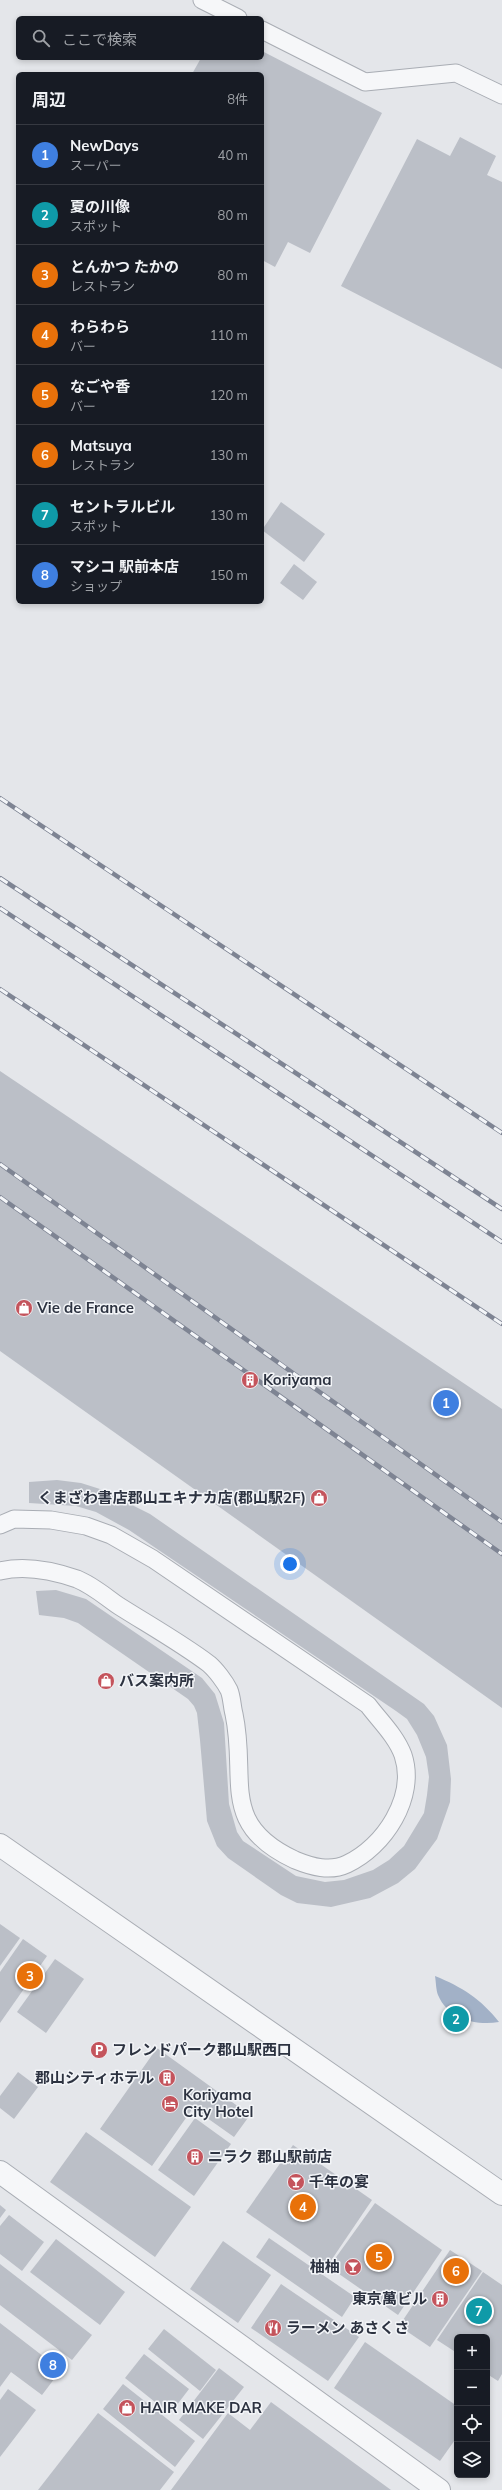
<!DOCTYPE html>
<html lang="ja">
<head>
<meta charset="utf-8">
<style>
	:root { --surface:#171b24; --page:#242831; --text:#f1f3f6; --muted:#9ea1a6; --line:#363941; --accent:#c4545c }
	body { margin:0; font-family:Mulish,"Noto Sans JP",sans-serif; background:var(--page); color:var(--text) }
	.controls { position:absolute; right:12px; bottom:12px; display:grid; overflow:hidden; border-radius:6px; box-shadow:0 2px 6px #0003 }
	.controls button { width:36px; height:36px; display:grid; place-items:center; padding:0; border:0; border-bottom:1px solid var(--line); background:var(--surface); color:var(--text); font:20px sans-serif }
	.you { position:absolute; left:290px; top:1564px; width:14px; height:14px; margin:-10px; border:3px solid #fff; border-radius:50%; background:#1a73e8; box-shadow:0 0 0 6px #1a73e833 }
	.badge { display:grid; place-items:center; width:26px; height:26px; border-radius:50%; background:var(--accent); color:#fff; font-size:13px; font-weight:700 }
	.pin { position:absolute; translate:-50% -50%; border:2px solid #fff; box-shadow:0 1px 4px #0006 }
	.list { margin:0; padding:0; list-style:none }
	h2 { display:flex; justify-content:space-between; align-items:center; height:52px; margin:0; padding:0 16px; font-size:17px }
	h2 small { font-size:13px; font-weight:400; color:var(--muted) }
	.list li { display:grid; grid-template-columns:26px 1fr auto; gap:12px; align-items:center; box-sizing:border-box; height:60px; padding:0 16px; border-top:1px solid var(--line) }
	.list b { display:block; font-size:15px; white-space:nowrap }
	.list p { margin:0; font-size:13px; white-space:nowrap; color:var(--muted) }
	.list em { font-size:13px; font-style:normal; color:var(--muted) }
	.icon { flex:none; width:22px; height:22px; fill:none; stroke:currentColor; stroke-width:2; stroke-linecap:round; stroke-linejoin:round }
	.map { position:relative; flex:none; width:502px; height:2490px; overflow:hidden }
	.search { position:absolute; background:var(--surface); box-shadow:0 2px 6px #0003; left:16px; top:16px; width:248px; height:44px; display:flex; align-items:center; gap:10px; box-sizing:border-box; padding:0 14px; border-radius:6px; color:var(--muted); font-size:15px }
	.panel { position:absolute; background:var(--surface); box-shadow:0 2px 6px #0003; left:16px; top:72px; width:248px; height:532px; border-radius:6px }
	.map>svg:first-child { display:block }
	.water { fill:#a2b1c7 }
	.building { fill:#bbbfc7 }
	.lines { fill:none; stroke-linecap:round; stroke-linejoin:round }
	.service-casing { stroke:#a9adb4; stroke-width:19 }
	.minor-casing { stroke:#a9adb4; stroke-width:24 }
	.tertiary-casing { stroke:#a9adb4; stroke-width:24 }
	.service { stroke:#f6f7f9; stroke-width:17 }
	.minor { stroke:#f6f7f9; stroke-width:22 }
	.tertiary { stroke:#f6f7f9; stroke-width:22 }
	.rail-casing { stroke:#7e8493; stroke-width:4.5 }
	.rail { stroke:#f3f5f8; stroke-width:3; stroke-dasharray:9; stroke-linecap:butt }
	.labels { text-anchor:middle; stroke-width:3; stroke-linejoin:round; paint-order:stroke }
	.poi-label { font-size:15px; font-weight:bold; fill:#2d3341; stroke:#f3f5f8; text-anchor:start }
</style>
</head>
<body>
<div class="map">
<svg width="502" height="2490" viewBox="0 0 502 2490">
	<rect width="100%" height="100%" fill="#e4e6ea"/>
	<path class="water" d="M435,1976C462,1987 481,1999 499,2022C476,2026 448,2019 438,1995C436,1990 436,1982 435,1976Z"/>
	<g class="building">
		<path d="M262,51L382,113L310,253L288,242L275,267L262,260V74H192L201,58H262Z"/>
		<path d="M460,137L496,156L487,175L502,182V369L341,286L417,139L450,156Z"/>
		<path d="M281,502L325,534L304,562L262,530Z"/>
		<path d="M294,564L317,582L303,600L280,583Z"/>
		<path d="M0,1071L502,1409V1708L0,1351Z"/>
		<path d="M57,1480L81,1483L100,1489L150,1514L424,1704L434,1716L447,1745L451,1779L450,1802L437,1839L415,1869L398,1883L370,1898L331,1907L297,1903L281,1895L228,1858L217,1846L207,1821L200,1740L197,1713L194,1706L188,1699L78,1623L64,1618L39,1615L36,1591L56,1590L86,1599L202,1678L215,1694L224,1723L229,1804L237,1832L243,1841L296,1876L325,1882L344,1880L373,1870L389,1860L404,1846L424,1813L427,1795L429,1777L426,1757L417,1735L407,1719L396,1711L129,1530L96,1512L76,1506L29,1503V1482Z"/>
		<path d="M0,1924L20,1938L0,1966Z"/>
		<path d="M23,1939L47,1956L0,2023V1972Z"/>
		<path d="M55,1959L84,1979L46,2033L17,2012Z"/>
		<path d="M157,2048L250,2115L234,2137L193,2108L152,2166L100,2129Z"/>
		<path d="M18,2072L38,2087L14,2119L0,2108V2096Z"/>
		<path d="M195,2118L231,2144L194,2196L158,2170Z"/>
		<path d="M86,2132L191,2207L155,2257L50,2182Z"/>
		<path d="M293,2145L372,2200L326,2268L246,2212Z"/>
		<path d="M375,2203L442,2250L398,2315L329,2267Z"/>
		<path d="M0,2205L6,2210L0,2218Z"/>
		<path d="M9,2215L44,2242L22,2271L0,2254V2226Z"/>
		<path d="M269,2238L355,2297L342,2317L256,2257Z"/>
		<path d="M56,2239L125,2292L100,2325L30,2272Z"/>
		<path d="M223,2241L271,2275L238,2323L190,2289Z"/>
		<path d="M450,2250L482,2271L430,2347L399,2326Z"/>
		<path d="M0,2264L92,2335L72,2360L0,2305Z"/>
		<path d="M483,2272L502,2285V2374L498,2381L487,2374V2337H457V2353L437,2340Z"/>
		<path d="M281,2284L359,2337L328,2381L251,2328Z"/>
		<path d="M0,2323L61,2370L42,2395L11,2372L0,2387Z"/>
		<path d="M164,2329L216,2370L200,2391L148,2349Z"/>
		<path d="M365,2342L457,2406V2437L440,2461L334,2388Z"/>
		<path d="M144,2354L189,2389L170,2414L125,2378Z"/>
		<path d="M219,2368L244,2387L203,2439L179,2420Z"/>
		<path d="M123,2384L195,2441L175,2467L103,2409Z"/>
		<path d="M8,2389L36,2410L0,2457V2400Z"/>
		<path d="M271,2402L391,2490H171L228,2413L250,2430Z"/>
		<path d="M98,2413L174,2472L160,2490H38Z"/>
	</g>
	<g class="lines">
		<g class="service-casing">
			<g id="service">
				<path d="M202,0L238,18"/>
				<path d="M262,30L365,82L456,73L502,95"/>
				<path d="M0,1525L14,1519L51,1520L86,1526L111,1535L153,1559L368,1705C380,1721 396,1736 403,1755C417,1797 384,1847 347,1864C330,1872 312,1867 295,1860C218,1824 248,1780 234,1714C232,1707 232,1697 229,1690C225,1682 216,1670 209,1664C181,1643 149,1625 119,1606C106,1597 92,1585 77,1579C54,1571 25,1565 0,1571"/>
			</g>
		</g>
		<g class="minor-casing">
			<path id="minor" d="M0,2172L439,2490"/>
		</g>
		<g class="tertiary-casing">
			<path id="tertiary" d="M0,1845L502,2194"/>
		</g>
		<use href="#service" class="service"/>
		<use href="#minor" class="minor"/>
		<use href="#tertiary" class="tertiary"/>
		<g class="rail-casing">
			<g id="rail">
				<path d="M0,798L502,1133"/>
				<path d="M0,878L502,1209"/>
				<path d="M0,908L502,1242"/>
				<path d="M0,989L502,1324"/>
				<path d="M0,1164L502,1522"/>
				<path d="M0,1197L502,1554"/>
			</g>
		</g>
		<use href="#rail" class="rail"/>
	</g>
	<defs>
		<g id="shop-disc" transform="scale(0.9)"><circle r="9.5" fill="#c4545c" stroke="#f3f5f8"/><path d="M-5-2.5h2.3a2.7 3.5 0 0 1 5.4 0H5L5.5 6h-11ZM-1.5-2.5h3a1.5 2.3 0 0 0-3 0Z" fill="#fff"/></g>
		<g id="building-disc" transform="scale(0.9)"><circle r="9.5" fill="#c4545c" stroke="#f3f5f8"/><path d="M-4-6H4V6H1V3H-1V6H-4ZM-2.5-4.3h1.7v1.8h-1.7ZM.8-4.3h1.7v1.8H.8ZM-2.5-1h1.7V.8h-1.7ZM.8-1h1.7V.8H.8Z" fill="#fff"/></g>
		<g id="parking-disc" transform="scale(0.9)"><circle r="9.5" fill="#c4545c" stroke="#f3f5f8"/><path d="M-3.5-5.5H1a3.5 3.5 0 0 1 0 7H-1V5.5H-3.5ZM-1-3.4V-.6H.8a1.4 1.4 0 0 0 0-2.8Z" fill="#fff"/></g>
		<g id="hotel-disc" transform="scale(0.9)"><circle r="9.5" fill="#c4545c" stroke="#f3f5f8"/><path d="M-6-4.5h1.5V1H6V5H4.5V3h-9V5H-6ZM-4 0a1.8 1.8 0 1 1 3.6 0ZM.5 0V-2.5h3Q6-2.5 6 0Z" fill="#fff"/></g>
		<g id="bar-disc" transform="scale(0.9)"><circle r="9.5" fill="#c4545c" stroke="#f3f5f8"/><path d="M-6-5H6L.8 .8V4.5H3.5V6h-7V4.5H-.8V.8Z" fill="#fff"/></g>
		<g id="restaurant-disc" transform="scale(0.9)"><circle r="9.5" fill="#c4545c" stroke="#f3f5f8"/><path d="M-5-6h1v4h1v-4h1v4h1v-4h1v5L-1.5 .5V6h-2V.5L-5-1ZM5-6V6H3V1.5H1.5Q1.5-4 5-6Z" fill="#fff"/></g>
	</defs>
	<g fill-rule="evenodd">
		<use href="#shop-disc" x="24" y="1308"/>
		<use href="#building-disc" x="250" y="1380"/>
		<use href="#shop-disc" x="319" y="1498"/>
		<use href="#shop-disc" x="106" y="1681"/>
		<use href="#parking-disc" x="99" y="2050"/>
		<use href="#building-disc" x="167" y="2078"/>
		<use href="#hotel-disc" x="170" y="2104"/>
		<use href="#building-disc" x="195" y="2157"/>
		<use href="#bar-disc" x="296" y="2182"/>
		<use href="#bar-disc" x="353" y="2267"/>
		<use href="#building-disc" x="440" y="2299"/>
		<use href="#restaurant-disc" x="273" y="2328"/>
		<use href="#shop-disc" x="127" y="2408"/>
	</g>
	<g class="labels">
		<g class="poi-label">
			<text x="37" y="1313">Vie de France</text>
			<text x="263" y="1385">Koriyama</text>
			<text x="306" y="1503" text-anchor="end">くまざわ書店郡山エキナカ店(郡山駅2F)</text>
			<text x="119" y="1686">バス案内所</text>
			<text x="112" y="2055">フレンドパーク郡山駅西口</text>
			<text x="154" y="2083" text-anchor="end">郡山シティホテル</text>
			<text x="183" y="2100">Koriyama<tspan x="183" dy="17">City Hotel</tspan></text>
			<text x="208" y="2162">ニラク 郡山駅前店</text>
			<text x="309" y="2187">千年の宴</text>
			<text x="340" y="2272" text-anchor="end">柚柚</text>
			<text x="427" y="2304" text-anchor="end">東京萬ビル</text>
			<text x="286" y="2333">ラーメン あさくさ</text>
			<text x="140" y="2413">HAIR MAKE DAR</text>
		</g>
	</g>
</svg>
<div class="controls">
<button>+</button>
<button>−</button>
<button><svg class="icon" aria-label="locate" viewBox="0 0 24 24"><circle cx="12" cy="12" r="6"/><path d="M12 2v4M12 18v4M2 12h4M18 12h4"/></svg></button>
<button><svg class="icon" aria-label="layers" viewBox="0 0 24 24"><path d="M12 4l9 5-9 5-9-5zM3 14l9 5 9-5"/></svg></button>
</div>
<div class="you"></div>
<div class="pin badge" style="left:446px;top:1403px;background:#3f7fe0">1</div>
<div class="pin badge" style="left:456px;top:2019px;background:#0f9aa8">2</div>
<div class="pin badge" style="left:30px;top:1976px;background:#e8710a">3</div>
<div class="pin badge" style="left:303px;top:2207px;background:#e8710a">4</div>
<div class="pin badge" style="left:379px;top:2257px;background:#e8710a">5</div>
<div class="pin badge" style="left:456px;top:2271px;background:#e8710a">6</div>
<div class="pin badge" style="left:479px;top:2311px;background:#0f9aa8">7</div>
<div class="pin badge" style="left:53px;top:2365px;background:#3f7fe0">8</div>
<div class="search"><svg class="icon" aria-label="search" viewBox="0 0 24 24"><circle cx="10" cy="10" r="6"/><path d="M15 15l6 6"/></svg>ここで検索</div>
<section class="panel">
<h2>周辺<small>8件</small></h2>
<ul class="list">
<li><span class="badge" style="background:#3f7fe0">1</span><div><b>NewDays</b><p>スーパー</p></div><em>40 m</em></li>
<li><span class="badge" style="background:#0f9aa8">2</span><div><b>夏の川像</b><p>スポット</p></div><em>80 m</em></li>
<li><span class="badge" style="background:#e8710a">3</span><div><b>とんかつ たかの</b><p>レストラン</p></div><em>80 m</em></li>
<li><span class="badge" style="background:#e8710a">4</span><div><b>わらわら</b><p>バー</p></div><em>110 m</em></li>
<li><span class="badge" style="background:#e8710a">5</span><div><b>なごや香</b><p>バー</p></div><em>120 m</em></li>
<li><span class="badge" style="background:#e8710a">6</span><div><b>Matsuya</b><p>レストラン</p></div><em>130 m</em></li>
<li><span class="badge" style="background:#0f9aa8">7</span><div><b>セントラルビル</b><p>スポット</p></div><em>130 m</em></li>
<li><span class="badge" style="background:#3f7fe0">8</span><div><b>マシコ 駅前本店</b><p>ショップ</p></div><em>150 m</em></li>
</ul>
</section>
</div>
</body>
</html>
